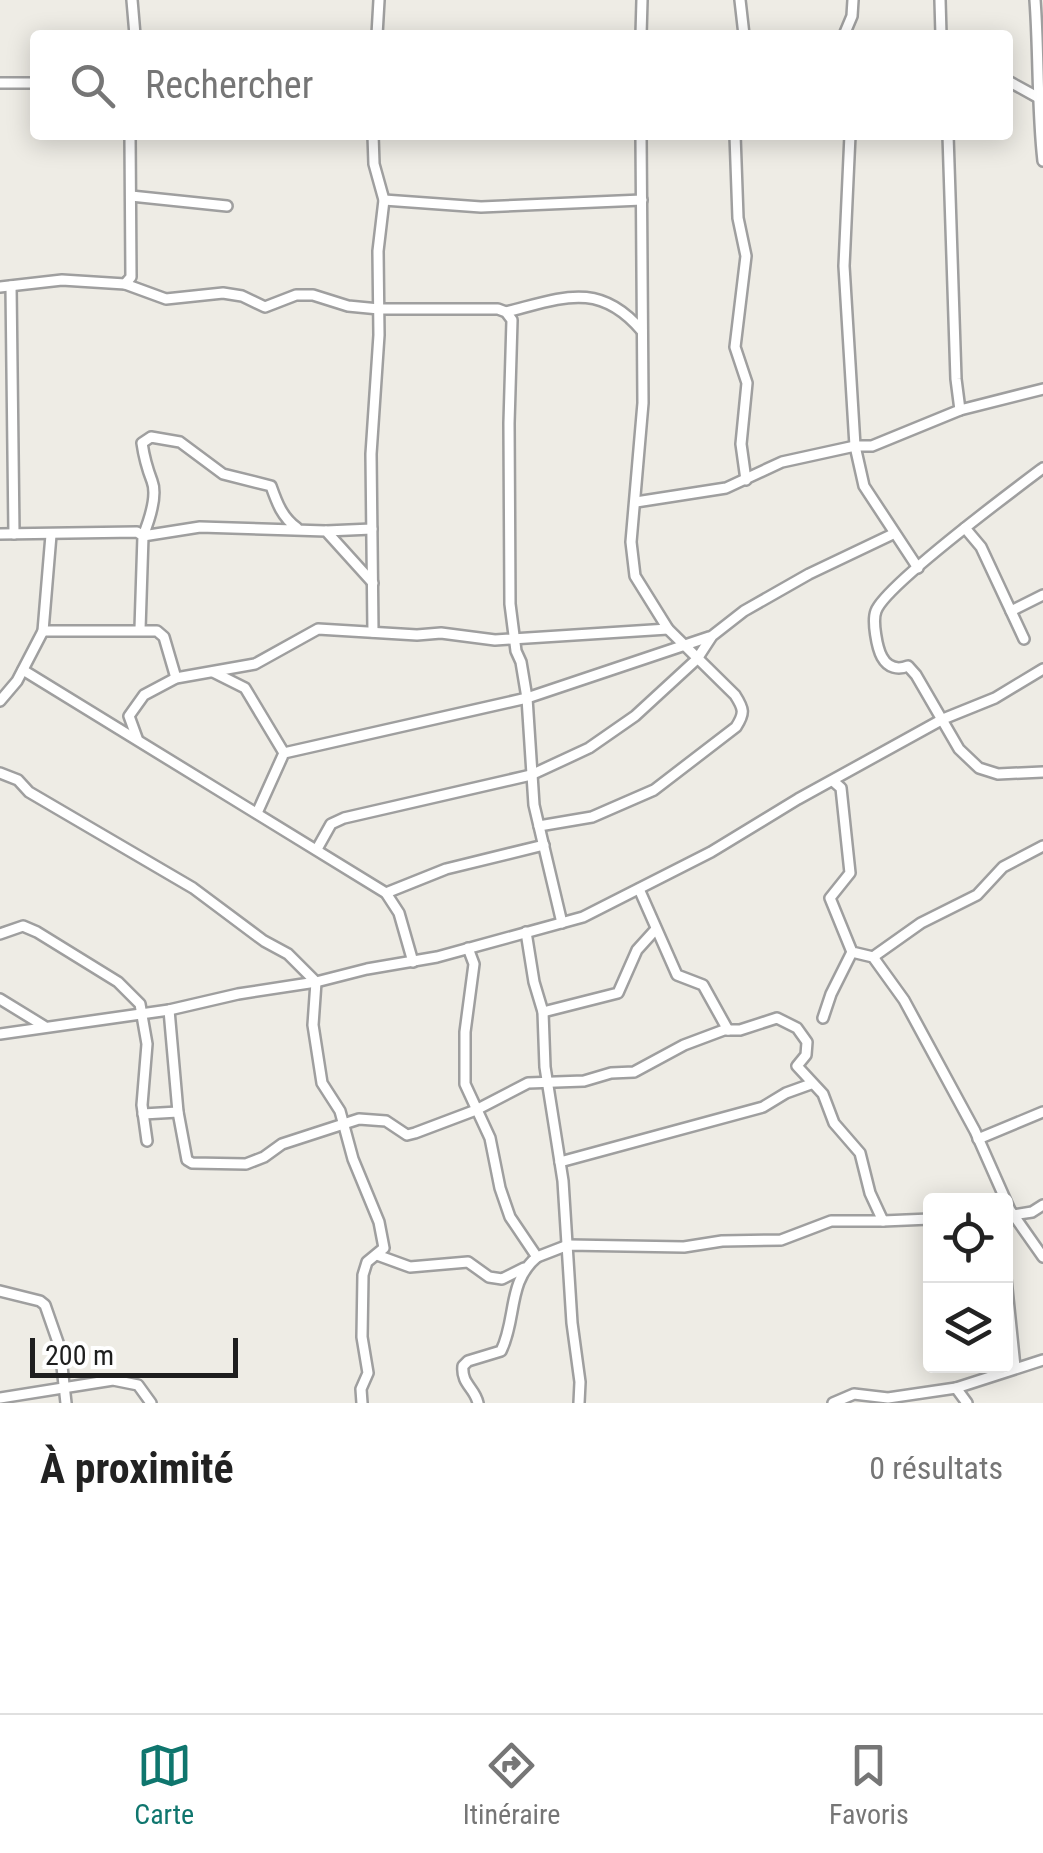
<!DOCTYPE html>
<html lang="fr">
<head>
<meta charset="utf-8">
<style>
	:root { --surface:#fff; --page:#f2f2f2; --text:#222; --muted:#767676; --line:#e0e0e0; --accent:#0f766e }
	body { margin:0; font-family:"Roboto Condensed",sans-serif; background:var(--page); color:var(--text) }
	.controls { position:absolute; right:30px; bottom:30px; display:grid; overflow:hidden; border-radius:10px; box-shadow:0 5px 25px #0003 }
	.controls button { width:90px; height:90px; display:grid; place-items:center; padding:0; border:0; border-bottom:2px solid var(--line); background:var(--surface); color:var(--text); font:50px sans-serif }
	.scale { position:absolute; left:30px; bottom:25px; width:208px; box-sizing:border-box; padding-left:10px; border:5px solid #1e1e1e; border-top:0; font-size:28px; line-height:35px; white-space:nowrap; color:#1e1e1e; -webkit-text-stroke:8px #fff; paint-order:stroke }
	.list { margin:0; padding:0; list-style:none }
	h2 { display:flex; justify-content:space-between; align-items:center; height:130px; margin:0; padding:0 40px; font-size:42px }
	h2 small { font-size:32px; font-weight:400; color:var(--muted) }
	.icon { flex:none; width:55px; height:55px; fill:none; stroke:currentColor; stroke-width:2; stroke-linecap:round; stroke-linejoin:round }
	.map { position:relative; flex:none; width:1043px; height:1403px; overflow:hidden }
	.search { position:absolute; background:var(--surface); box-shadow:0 5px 25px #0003; left:30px; right:30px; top:30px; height:110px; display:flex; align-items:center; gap:25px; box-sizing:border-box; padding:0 35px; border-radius:10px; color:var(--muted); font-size:38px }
	.sheet { height:310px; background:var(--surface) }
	nav { display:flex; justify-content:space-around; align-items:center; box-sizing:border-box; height:140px; border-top:2px solid var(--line); background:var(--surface); font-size:28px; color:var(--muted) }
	nav a { display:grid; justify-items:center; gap:5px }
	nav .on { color:var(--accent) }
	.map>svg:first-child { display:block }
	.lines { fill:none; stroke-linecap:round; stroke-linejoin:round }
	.minor-casing { stroke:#9f9f9f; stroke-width:14 }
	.minor { stroke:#fff; stroke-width:9 }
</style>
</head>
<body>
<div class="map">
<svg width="1043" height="1403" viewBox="0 0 1043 1403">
	<rect width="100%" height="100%" fill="#eeece5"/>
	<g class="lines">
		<g class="minor-casing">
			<g id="minor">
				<path d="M132,0L135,35"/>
				<path d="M740,0L744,35"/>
				<path d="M940,0L941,35"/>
				<path d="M1035,0C1039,54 1037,108 1043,161"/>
				<path d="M377,35L379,0"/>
				<path d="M641,35L642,0"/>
				<path d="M844,35L852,16L853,0"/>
				<path d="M1008,81L1039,98"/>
				<path d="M0,83H35"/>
				<path d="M373,135L374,164L384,200L378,251L379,335L371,454L373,632"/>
				<path d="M735,135L738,218L746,256L735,347L747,383L741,444L746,480"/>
				<path d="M850,135L844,266L855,446L864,486L918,568"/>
				<path d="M131,196L227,206"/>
				<path d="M384,200L481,207L642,200"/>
				<path d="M125,284L166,299L223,293L242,296L265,307L296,295H313L348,306L379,309H498L506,312L512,320L509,423L510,604L516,651L521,662L527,698L534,805L562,923"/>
				<path d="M11,286L14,534"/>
				<path d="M0,287L62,280L125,284L131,277L130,135"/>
				<path d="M506,312C562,298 599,280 642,331"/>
				<path d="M960,410L1043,389"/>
				<path d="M1043,468C1015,489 885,586 876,611C872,621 877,648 882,657C888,668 898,670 908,666L916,675L959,749L979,768L998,774L1043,772"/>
				<path d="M636,502L726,488L782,462L855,446H872L960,410L956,379L948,135"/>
				<path d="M297,528C282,517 277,503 271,486L223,474L180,442L151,437L142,443C144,457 147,468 152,481C158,496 149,521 143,536L200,527L326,531L373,583"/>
				<path d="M965,528L981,547L1024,639"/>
				<path d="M326,531L372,529"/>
				<path d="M0,534L137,532L143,536L140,629"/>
				<path d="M1011,611L1043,595"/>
				<path d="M43,631H157L164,637L176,678"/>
				<path d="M23,670L386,893L399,913L413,962"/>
				<path d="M213,672L245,688L284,753"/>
				<path d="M0,701L17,681L43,631L51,535"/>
				<path d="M137,738L129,716L144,695L176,678L255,664L318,629L417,635L441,633L495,640L668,629"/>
				<path d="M0,773L18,780L29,792L193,888L264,941L288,954L316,982L313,1025L322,1083L340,1111L353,1159L379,1222L384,1248L367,1262L363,1275L362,1337L368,1373L361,1389L362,1403"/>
				<path d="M833,781L841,788L850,873L830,898L852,952L873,957L904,1000L975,1131L1010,1210L1043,1257"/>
				<path d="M257,813L284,753L527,698L709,637"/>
				<path d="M539,826L592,817L654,790L736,727C745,713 744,709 735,695L668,629L635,576L631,542L643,403L641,135"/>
				<path d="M317,849L331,824L344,818L531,775L589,748L635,716L697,659L712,636L744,611L809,574L893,534"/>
				<path d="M639,889L677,975L703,985L728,1030"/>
				<path d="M386,893L446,869L544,845"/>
				<path d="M526,932L534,982L543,1012L545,1067L563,1181L572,1323L580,1382L579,1403"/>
				<path d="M0,934L23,926L37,932L118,982L140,1004L147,1044L142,1105L147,1141"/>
				<path d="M468,948L474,964L465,1032V1084L490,1138L500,1188L510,1217L537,1257L568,1245L684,1247L722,1241L781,1240L831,1221H883"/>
				<path d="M873,957L921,923L977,895L1003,867L1043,846"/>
				<path d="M0,999L44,1026"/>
				<path d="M169,1010L178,1112L187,1160L192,1163L246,1164L264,1157L282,1144L359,1119L386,1121L407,1135L415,1133L476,1110L528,1083L584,1081L611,1073L634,1072L684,1045L724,1030H740L777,1018L797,1028L807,1042L806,1055L797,1066L823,1094L834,1123L860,1153L870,1193L883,1221L930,1219"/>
				<path d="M543,1012L618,993L637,950L656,929"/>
				<path d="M823,1018L831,994L852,952"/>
				<path d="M0,1034L169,1010L238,994L316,982L367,969L437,957L583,917L711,852L798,799L943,719L995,698L1043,669"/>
				<path d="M143,1114L178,1112"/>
				<path d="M978,1139L1043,1112"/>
				<path d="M560,1162L763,1107L786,1093L811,1084"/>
				<path d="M1013,1215L1032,1212L1043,1205"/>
				<path d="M377,1255L410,1267L468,1262L489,1277L502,1279L524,1268"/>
				<path d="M1006,1279L1015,1367"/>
				<path d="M0,1291L40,1301L45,1305L60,1348L66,1403"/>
				<path d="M956,1388L967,1403"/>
				<path d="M0,1398L113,1380L138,1385L151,1403"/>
				<path d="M478,1403C475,1388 461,1384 463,1366L468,1361L501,1351C517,1319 507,1282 537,1257"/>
				<path d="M833,1403L854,1394L888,1398L956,1388L1043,1360"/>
			</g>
		</g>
		<use href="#minor" class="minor"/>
	</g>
</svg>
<div class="controls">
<button><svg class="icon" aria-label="locate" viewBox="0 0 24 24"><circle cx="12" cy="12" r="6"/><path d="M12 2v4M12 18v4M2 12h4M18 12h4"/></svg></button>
<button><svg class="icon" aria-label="layers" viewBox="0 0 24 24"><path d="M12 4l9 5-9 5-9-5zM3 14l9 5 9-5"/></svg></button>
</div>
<div class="scale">200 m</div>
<div class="search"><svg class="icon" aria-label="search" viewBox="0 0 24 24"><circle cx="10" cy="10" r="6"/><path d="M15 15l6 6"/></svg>Rechercher</div>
</div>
<section class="sheet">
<h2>À proximité<small>0 résultats</small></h2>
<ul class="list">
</ul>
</section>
<nav>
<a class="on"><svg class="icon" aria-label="map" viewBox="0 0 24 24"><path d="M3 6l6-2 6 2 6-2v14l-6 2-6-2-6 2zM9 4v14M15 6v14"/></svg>Carte</a>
<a><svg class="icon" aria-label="directions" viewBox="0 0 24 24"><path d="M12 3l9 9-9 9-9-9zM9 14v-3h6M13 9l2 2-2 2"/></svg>Itinéraire</a>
<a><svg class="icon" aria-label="saved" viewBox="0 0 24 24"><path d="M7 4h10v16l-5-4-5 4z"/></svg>Favoris</a>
</nav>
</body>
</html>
